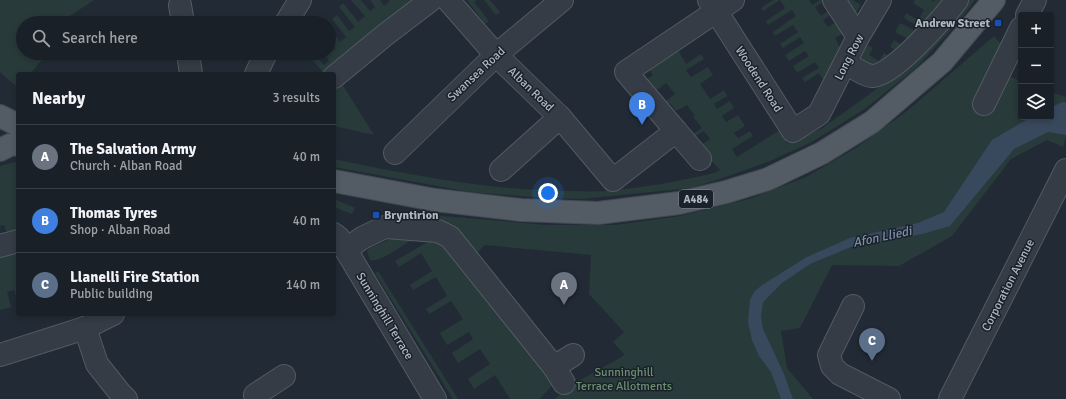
<!DOCTYPE html>
<html lang="en">
<head>
<meta charset="utf-8">
<style>
	:root { --surface:#1a2028; --page:#272d34; --text:#f1f3f6; --muted:#9fa3a8; --line:#383e45; --accent:#ea580c }
	body { margin:0; font-family:Signika,sans-serif; background:var(--page); color:var(--text) }
	.controls { position:absolute; right:12px; top:12px; display:grid; overflow:hidden; border-radius:4px; box-shadow:0 2px 6px #0003 }
	.controls button { width:36px; height:36px; display:grid; place-items:center; padding:0; border:0; border-bottom:1px solid var(--line); background:var(--surface); color:var(--text); font:20px sans-serif }
	.you { position:absolute; left:548px; top:193px; width:14px; height:14px; margin:-10px; border:3px solid #fff; border-radius:50%; background:#1a73e8; box-shadow:0 0 0 6px #1a73e833 }
	.badge { display:grid; place-items:center; width:26px; height:26px; border-radius:50%; background:var(--accent); color:#fff; font-size:13px; font-weight:700 }
	.pin { position:absolute; translate:-50% -33px; filter:drop-shadow(0 1px 2px #0008) }
	.pin::after { content:''; position:absolute; top:21px; width:14px; height:12px; background:inherit; clip-path:polygon(0 0,100% 0,50% 100%) }
	.list { margin:0; padding:0; list-style:none }
	h2 { display:flex; justify-content:space-between; align-items:center; height:52px; margin:0; padding:0 16px; font-size:17px }
	h2 small { font-size:13px; font-weight:400; color:var(--muted) }
	.list li { display:grid; grid-template-columns:26px 1fr auto; gap:12px; align-items:center; box-sizing:border-box; height:64px; padding:0 16px; border-top:1px solid var(--line) }
	.list b { display:block; font-size:15px; white-space:nowrap }
	.list p { margin:0; font-size:13px; white-space:nowrap; color:var(--muted) }
	.list em { font-size:13px; font-style:normal; color:var(--muted) }
	.icon { flex:none; width:22px; height:22px; fill:none; stroke:currentColor; stroke-width:2; stroke-linecap:round; stroke-linejoin:round }
	.map { position:relative; flex:none; width:1066px; height:399px; overflow:hidden }
	.search { position:absolute; background:var(--surface); box-shadow:0 2px 6px #0003; left:16px; top:16px; width:320px; height:44px; display:flex; align-items:center; gap:10px; box-sizing:border-box; padding:0 14px; border-radius:22px; color:var(--muted); font-size:15px }
	.panel { position:absolute; background:var(--surface); box-shadow:0 2px 6px #0003; left:16px; top:72px; width:320px; height:244px; border-radius:4px }
	.map>svg:first-child { display:block }
	.green { fill:#283a3a }
	.water { fill:#39495d }
	.lines { fill:none; stroke-linecap:round; stroke-linejoin:round }
	.minor-casing { stroke:#525a63; stroke-width:24 }
	.major-casing { stroke:#414852; stroke-width:24 }
	.minor { stroke:#353c45; stroke-width:22 }
	.major { stroke:#535b65; stroke-width:22 }
	.transit-dot { fill:#1a4fb4; stroke:#1b212a; stroke-width:1.5 }
	.labels { text-anchor:middle; stroke-width:3; stroke-linejoin:round; paint-order:stroke }
	.shield { fill:#1b212a; stroke:#838a94; stroke-width:1 }
	.shield-label { font-size:11px; font-weight:bold; fill:#afb7c2 }
	.poi-label { font-size:12px; font-weight:bold; fill:#afb7c2; stroke:#1b212a; text-anchor:end }
	.street-label { font-size:12px; fill:#afb7c2; stroke:#1b212a }
	.park-label { font-size:12px; fill:#6a9071; stroke:#1b212a }
	.water-label { font-size:13px; font-style:italic; fill:#7b8fa8; stroke:#1b212a }
</style>
</head>
<body>
<div class="map">
<svg width="1066" height="399" viewBox="0 0 1066 399">
	<rect width="100%" height="100%" fill="#222b35"/>
	<g class="green">
		<path d="M0,0H94L59,23H23V53H48L30,74H18V88L0,72Z"/>
		<path d="M351,0H361L370,11L375,7L370,0H380L384,6L390,1L389,0H422L328,74H319L322,71L306,53H314L324,65L329,61L324,53H329V50L331,52L336,48L329,40V27L340,42L346,37L332,19L337,15L349,31L355,27L339,7L343,3L358,22L365,16Z"/>
		<path d="M467,0H477L474,2L489,21L485,24Z"/>
		<path d="M484,0H490L500,12L496,15Z"/>
		<path d="M773,0H809L812,5L820,0H826L815,7L821,16L834,7L837,11L823,20L828,27L841,19L849,30L835,38L840,47L824,81L819,73L805,82L802,78L819,68L815,62L797,73L793,66L809,56L805,51L789,61L785,55L804,43L800,37L783,48L780,44L798,32L793,25L775,36L773,32L796,16L792,10L768,25L766,21L785,8L780,0L763,11L761,8Z"/>
		<path d="M840,0H853L861,5L855,14Z"/>
		<path d="M915,0H931L934,2L935,0H952L943,13L940,11L896,60L883,68H864C857,59 863,53 868,45L873,48L869,55L879,61L884,53L896,59L900,52L890,47L894,40L904,46L908,39L895,32L900,23L914,30L917,26L904,18L906,13L918,20L924,10L913,3Z"/>
		<path d="M963,0H975L960,20L916,68L866,108L812,142L770,161L720,179L691,188L581,199L544,198L470,192L334,167V159C409,175 485,189 562,191C577,191 592,192 607,191C643,188 679,181 714,173L720,170L699,147L710,139L704,131L692,138L690,136L702,128L693,117L695,116L687,105L676,111L670,103L665,107L662,104L675,94L666,83L653,93L644,81L653,75L646,64L692,33L695,39L678,50L686,64L701,54L704,59L686,70L691,77L708,67L713,75L700,84L710,99L724,90L727,96L714,104L717,109L730,101L734,108L722,116L726,122L738,115L745,126L734,133L738,138L750,131L753,136L732,149L737,157L780,130L787,143L821,129L878,88L938,32Z"/>
		<path d="M994,36L1001,44L1003,74L1021,81V117H1051V92L1066,97V136L1063,147L1047,140L1011,159L952,236L899,266L832,265L800,328L781,331L787,368L813,399H555L566,388L625,355L613,342L624,332L589,294L591,255L485,245L474,256L454,225L438,222L388,220V214L443,216L546,225H615L680,216L749,199L806,177L856,148L907,111Z"/>
		<path d="M339,79L374,135L334,126V83Z"/>
		<path d="M18,161V234L7,233L4,225L0,226V166Z"/>
		<path d="M334,199L355,208L352,214L334,207Z"/>
		<path d="M393,238L412,240C403,245 380,263 370,260L367,251L369,248Z"/>
		<path d="M431,240H446L556,381L540,399H510L495,375L474,389L468,379L490,364L480,349L458,363L452,353L473,339L469,332L447,345L440,333L463,319L451,301L429,314L426,309L447,296L436,277L413,290L410,285L432,271L421,253L399,267L395,261Z"/>
		<path d="M18,246V305L14,290L7,292L11,307L0,310V251Z"/>
		<path d="M378,271L458,399H453L375,273Z"/>
	</g>
	<path class="water" d="M1063,102L1066,103V135L1048,132L1014,149L950,226L922,234L851,247L810,264L782,283L763,302L761,317L763,329L784,374L793,399H781L771,372L759,356L752,340L748,322L750,300L754,292L762,285L807,257L850,238L918,223L944,212L992,140L1031,117H1051V107Z"/>
	<g class="lines">
		<g class="minor-casing">
			<g id="minor">
				<path d="M448,0L496,55L560,117L613,180L676,131L626,72L733,0"/>
				<path d="M709,0L793,131L819,114L858,37L880,0"/>
				<path d="M834,0L858,37"/>
				<path d="M180,5L183,23"/>
				<path d="M1027,15L1035,0"/>
				<path d="M286,23L300,0"/>
				<path d="M188,53L191,74"/>
				<path d="M845,63C853,67 865,76 873,76C894,75 944,17 957,0"/>
				<path d="M256,74L266,53"/>
				<path d="M334,77L385,35L431,0"/>
				<path d="M984,104L1021,28"/>
				<path d="M676,131L700,159"/>
				<path d="M395,153L496,55L562,0"/>
				<path d="M501,170L560,117"/>
				<path d="M334,234L339,238L346,250L435,399"/>
				<path d="M0,246L18,241"/>
				<path d="M346,250L362,238L385,227L438,231L450,237L554,367"/>
				<path d="M853,306L829,355L832,366L840,374L889,399"/>
				<path d="M85,328L97,364L120,393L126,399"/>
				<path d="M0,355L85,328L113,314"/>
				<path d="M564,383L554,367L573,355"/>
				<path d="M255,395L284,376"/>
				<path d="M950,399L1066,170"/>
			</g>
		</g>
		<g class="major-casing">
			<g id="major">
				<path d="M0,116L18,125"/>
				<path d="M0,150L10,145L18,144"/>
				<path d="M334,181L435,200L521,210L598,213L679,203L726,192L768,179L822,153L872,122L942,62L994,0"/>
			</g>
		</g>
		<use href="#minor" class="minor"/>
		<use href="#major" class="major"/>
	</g>
	<g class="transit-dot">
		<rect x="994" y="19" width="8" height="8" rx="2"/>
		<rect x="372" y="211" width="8" height="8" rx="2"/>
	</g>
	<g class="labels">
		<rect class="shield" x="679" y="190" width="34" height="18" rx="3"/>
		<g class="shield-label">
			<text x="696" y="203">A484</text>
		</g>
		<g class="poi-label">
			<text x="990" y="27">Andrew Street</text>
			<text x="384" y="219" text-anchor="start">Bryntirion</text>
		</g>
		<g class="street-label">
			<text transform="translate(849 57) rotate(-63)" y="4">Long Row</text>
			<text transform="translate(476 74) rotate(-43)" y="4">Swansea Road</text>
			<text transform="translate(759 79) rotate(57)" y="4">Woodend Road</text>
			<text transform="translate(531 89) rotate(44)" y="4">Alban Road</text>
			<text transform="translate(1008 285) rotate(-63)" y="4">Corporation Avenue</text>
			<text transform="translate(385 316) rotate(59)" y="4">Sunninghill Terrace</text>
		</g>
		<g class="park-label">
			<text x="624" y="376">Sunninghill<tspan x="624" dy="14">Terrace Allotments</tspan></text>
		</g>
		<g class="water-label">
			<text transform="translate(882 236) rotate(-12)" y="5">Afon Lliedi</text>
		</g>
	</g>
</svg>
<div class="controls">
<button>+</button>
<button>−</button>
<button><svg class="icon" aria-label="layers" viewBox="0 0 24 24"><path d="M12 4l9 5-9 5-9-5zM3 14l9 5 9-5"/></svg></button>
</div>
<div class="you"></div>
<div class="pin badge" style="left:564px;top:305px;background:#6b7280">A</div>
<div class="pin badge" style="left:642px;top:125px;background:#3f7fe0">B</div>
<div class="pin badge" style="left:872px;top:361px;background:#5c6f8a">C</div>
<div class="search"><svg class="icon" aria-label="search" viewBox="0 0 24 24"><circle cx="10" cy="10" r="6"/><path d="M15 15l6 6"/></svg>Search here</div>
<section class="panel">
<h2>Nearby<small>3 results</small></h2>
<ul class="list">
<li><span class="badge" style="background:#6b7280">A</span><div><b>The Salvation Army</b><p>Church · Alban Road</p></div><em>40 m</em></li>
<li><span class="badge" style="background:#3f7fe0">B</span><div><b>Thomas Tyres</b><p>Shop · Alban Road</p></div><em>40 m</em></li>
<li><span class="badge" style="background:#5c6f8a">C</span><div><b>Llanelli Fire Station</b><p>Public building</p></div><em>140 m</em></li>
</ul>
</section>
</div>
</body>
</html>
